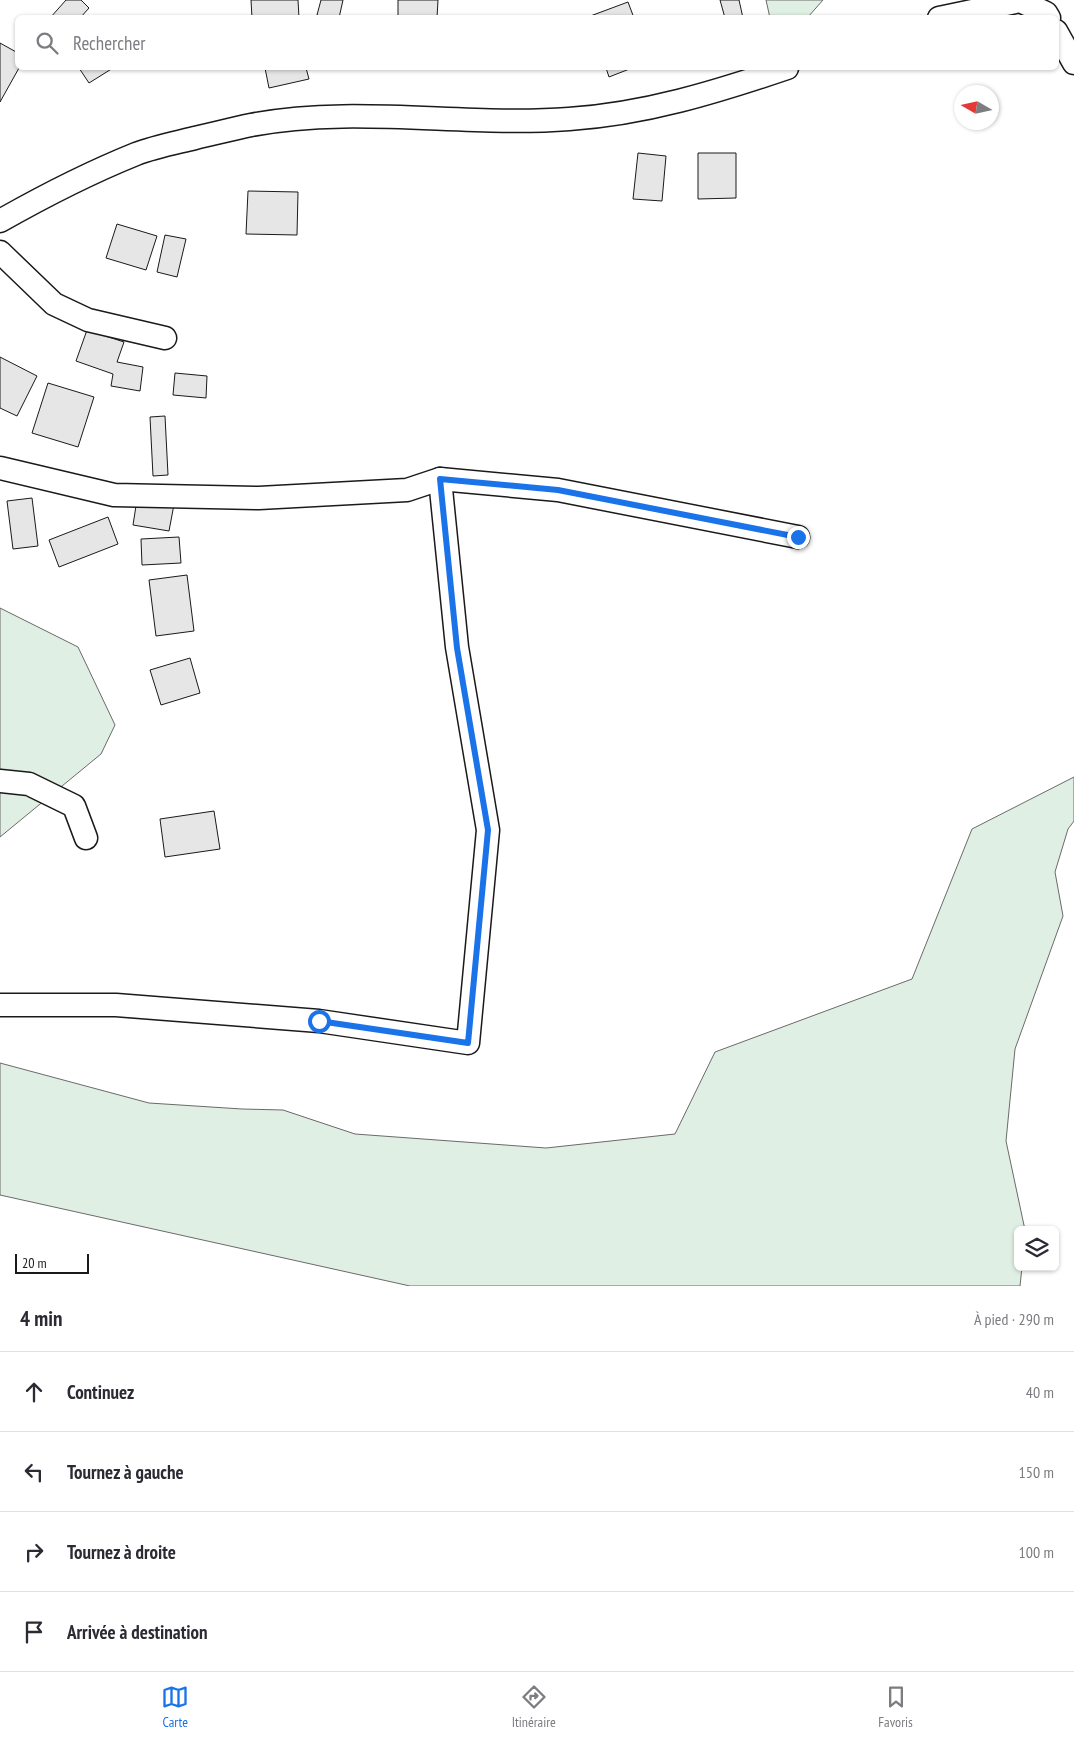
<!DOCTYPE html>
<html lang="fr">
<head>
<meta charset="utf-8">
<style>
	:root { --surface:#fff; --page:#f7f7f7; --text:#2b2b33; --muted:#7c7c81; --line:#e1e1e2; --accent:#1a73e8 }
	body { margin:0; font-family:"PT Sans Narrow",sans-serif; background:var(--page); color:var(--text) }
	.controls { position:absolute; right:15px; bottom:15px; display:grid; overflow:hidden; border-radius:8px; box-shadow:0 1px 4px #0004 }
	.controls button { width:45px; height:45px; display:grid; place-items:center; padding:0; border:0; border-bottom:1px solid var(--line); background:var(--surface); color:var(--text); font:25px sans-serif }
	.compass { position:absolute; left:954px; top:85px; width:45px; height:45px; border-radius:50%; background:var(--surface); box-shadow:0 1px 4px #0004; rotate:279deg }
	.scale { position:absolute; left:15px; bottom:12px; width:74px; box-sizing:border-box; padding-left:5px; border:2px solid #1a1a1a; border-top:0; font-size:14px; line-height:18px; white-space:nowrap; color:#1a1a1a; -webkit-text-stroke:4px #fff; paint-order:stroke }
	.stop { position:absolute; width:15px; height:15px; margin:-11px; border:4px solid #1a73e8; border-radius:50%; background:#fff }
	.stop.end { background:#1a73e8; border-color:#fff; box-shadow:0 1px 5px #0008 }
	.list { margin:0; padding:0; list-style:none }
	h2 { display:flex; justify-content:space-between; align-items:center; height:65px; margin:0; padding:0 20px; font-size:21px }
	h2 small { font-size:16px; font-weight:400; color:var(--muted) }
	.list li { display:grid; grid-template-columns:32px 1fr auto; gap:15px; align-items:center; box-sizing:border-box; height:80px; padding:0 20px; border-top:1px solid var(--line) }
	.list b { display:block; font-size:19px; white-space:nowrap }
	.list em { font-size:16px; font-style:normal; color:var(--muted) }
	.icon { flex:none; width:28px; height:28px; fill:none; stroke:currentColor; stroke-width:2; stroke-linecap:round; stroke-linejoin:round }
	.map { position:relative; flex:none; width:1074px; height:1286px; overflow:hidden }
	.search { position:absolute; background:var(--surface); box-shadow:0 1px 4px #0004; left:15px; right:15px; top:15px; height:55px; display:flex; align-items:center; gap:12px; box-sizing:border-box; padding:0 18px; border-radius:8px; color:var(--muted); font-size:19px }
	.sheet { height:385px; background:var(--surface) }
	nav { display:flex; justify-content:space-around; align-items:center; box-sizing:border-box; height:70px; border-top:1px solid var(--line); background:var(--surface); font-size:14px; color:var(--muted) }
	nav a { display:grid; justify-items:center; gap:2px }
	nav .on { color:var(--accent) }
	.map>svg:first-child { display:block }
	.green { fill:#e0efe3; stroke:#6a6a6a }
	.building { fill:#e6e6e6; stroke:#1a1a1a }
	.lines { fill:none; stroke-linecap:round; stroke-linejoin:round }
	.minor-casing { stroke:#1a1a1a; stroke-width:25 }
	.minor { stroke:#fff; stroke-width:22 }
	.route { stroke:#1a73e8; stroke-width:6 }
</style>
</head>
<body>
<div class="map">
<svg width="1074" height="1286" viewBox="0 0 1074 1286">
	<rect width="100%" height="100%" fill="#fff"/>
	<g class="green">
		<path d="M766,0H823L808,17L770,18Z"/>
		<path d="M0,608L78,647L115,725L101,754L0,837Z"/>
		<path d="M1074,777V821L1068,829L1055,872L1063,916L1015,1049L1006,1141L1025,1230H1018V1267H1022L1020,1286H410L0,1195V1063L149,1103L242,1109L283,1110L355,1134L546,1148L675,1134L715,1052L912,979L972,829Z"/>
	</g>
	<g class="building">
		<path d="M66,0H81L89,8L80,18H50Z"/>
		<path d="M251,0H298L299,18H252Z"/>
		<path d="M321,0H343L339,18H327L317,15Z"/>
		<path d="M398,0H438L437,18H398Z"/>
		<path d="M720,0H739L743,18H725Z"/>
		<path d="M628,2L634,18H585Z"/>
		<path d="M0,43L18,53V68H19L0,102Z"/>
		<path d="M79,68H113L89,83Z"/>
		<path d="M265,68H306L309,79L269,88Z"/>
		<path d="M606,68H632L609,77Z"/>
		<path d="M638,153L666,156L662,201L633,199Z"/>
		<path d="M698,153H736V198L698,199Z"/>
		<path d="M248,191L298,192L297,235L246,234Z"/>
		<path d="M117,224L157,236L146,270L106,258Z"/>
		<path d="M165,235L186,239L177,277L157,272Z"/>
		<path d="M87,330L124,342L117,362L143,367L140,391L111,386L113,374L76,361Z"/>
		<path d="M0,357L37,376L17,416L0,408Z"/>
		<path d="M175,373L207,376L206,398L173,395Z"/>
		<path d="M48,383L94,397L78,447L32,433Z"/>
		<path d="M165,416L168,475L153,476L150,417Z"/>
		<path d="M138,493L175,499L169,531L133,525Z"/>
		<path d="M32,498L38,546L13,549L7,501Z"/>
		<path d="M108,517L118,544L59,567L49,540Z"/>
		<path d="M179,537L181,563L142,565L141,539Z"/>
		<path d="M187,575L194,631L156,636L149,580Z"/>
		<path d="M190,658L200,693L161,705L150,670Z"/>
		<path d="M214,811L220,849L165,857L160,819Z"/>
	</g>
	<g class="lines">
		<g class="minor-casing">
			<g id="minor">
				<path d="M939,18L1020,1L1046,13L1049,18"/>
				<path d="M1056,31L1074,63"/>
				<path d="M0,221C44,196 89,173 136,154C154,147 175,143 195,138C213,134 232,129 251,125C354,105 465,127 569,119C645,114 716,92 787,68"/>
				<path d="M0,252L54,304L88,320L165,338"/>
				<path d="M0,468L114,495L259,498L407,490L440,479L558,490L798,537"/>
				<path d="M0,781L29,784L74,806L86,838"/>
				<path d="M0,1005H116L319,1021L468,1043L488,830L457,647L440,479"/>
			</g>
		</g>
		<use href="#minor" class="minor"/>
	</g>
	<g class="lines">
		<path class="route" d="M319,1021L468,1043L488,830L457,648L440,479L558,490L798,537"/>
	</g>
</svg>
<div class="controls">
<button><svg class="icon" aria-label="layers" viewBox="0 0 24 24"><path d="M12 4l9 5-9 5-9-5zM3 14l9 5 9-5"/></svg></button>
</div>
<svg class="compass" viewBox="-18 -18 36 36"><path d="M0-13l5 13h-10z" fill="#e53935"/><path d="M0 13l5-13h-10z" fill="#7c7c81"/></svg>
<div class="scale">20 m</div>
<div class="stop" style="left:319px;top:1021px"></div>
<div class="stop end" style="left:798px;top:537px"></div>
<div class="search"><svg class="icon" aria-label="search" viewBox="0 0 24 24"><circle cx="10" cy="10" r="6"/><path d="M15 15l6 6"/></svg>Rechercher</div>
</div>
<section class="sheet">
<h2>4 min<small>À pied · 290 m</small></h2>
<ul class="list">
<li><svg class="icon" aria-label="ahead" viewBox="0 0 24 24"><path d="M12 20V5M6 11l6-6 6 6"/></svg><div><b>Continuez</b></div><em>40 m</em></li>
<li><svg class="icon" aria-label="left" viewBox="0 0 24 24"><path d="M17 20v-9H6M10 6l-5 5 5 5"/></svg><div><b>Tournez à gauche</b></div><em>150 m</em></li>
<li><svg class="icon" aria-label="right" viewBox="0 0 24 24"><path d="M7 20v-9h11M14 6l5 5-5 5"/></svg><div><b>Tournez à droite</b></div><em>100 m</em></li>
<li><svg class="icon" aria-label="arrive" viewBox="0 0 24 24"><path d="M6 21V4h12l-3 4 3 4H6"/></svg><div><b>Arrivée à destination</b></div></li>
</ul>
</section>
<nav>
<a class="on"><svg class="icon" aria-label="map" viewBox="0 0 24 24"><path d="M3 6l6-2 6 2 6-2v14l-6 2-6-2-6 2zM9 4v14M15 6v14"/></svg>Carte</a>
<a><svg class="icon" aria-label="directions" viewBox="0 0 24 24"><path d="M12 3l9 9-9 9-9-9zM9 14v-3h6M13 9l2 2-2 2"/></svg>Itinéraire</a>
<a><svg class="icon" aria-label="saved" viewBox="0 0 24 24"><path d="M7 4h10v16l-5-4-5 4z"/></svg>Favoris</a>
</nav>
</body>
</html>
